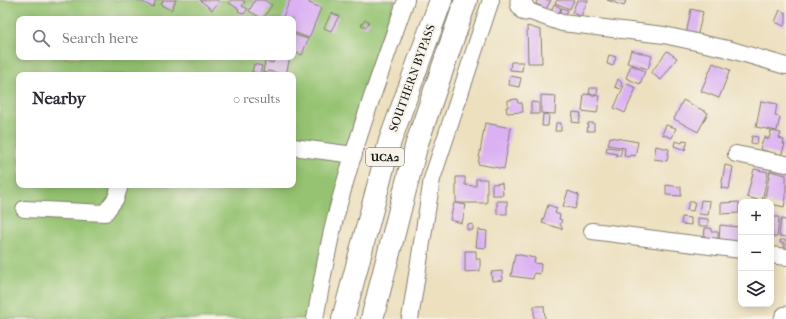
<!DOCTYPE html>
<html lang="en">
<head>
<meta charset="utf-8">
<style>
	:root { --surface:#fff; --page:#f2f2f3; --text:#2b2b33; --muted:#7c7c81; --line:#e1e1e2 }
	body { margin:0; font-family:"IM FELL French Canon",serif; background:var(--page); color:var(--text) }
	.controls { position:absolute; right:12px; bottom:12px; display:grid; overflow:hidden; border-radius:8px; box-shadow:0 2px 10px #0003 }
	.controls button { width:36px; height:36px; display:grid; place-items:center; padding:0; border:0; border-bottom:1px solid var(--line); background:var(--surface); color:var(--text); font:20px sans-serif }
	.list { margin:0; padding:0; list-style:none }
	h2 { display:flex; justify-content:space-between; align-items:center; height:52px; margin:0; padding:0 16px; font-size:17px }
	h2 small { font-size:13px; font-weight:400; color:var(--muted) }
	.icon { flex:none; width:22px; height:22px; fill:none; stroke:currentColor; stroke-width:2; stroke-linecap:round; stroke-linejoin:round }
	.map { position:relative; flex:none; width:786px; height:319px; overflow:hidden }
	.search { position:absolute; background:var(--surface); box-shadow:0 2px 10px #0003; left:16px; top:16px; width:280px; height:44px; display:flex; align-items:center; gap:10px; box-sizing:border-box; padding:0 14px; border-radius:8px; color:var(--muted); font-size:15px }
	.panel { position:absolute; background:var(--surface); box-shadow:0 2px 10px #0003; left:16px; top:72px; width:280px; height:116px; border-radius:8px }
	.map>svg:first-child { display:block }
	.green { fill:#95c371; stroke:#587046; fill-rule:evenodd }
	.building { fill:#dbb1f3 }
	.lines { fill:none; stroke-linecap:round; stroke-linejoin:round }
	.minor-casing { stroke:#847e6e; stroke-width:18 }
	.major-casing { stroke:#847e6e; stroke-width:23 }
	.highway-casing { stroke:#847e6e; stroke-width:24 }
	.minor { stroke:#fff; stroke-width:16 }
	.major { stroke:#fff; stroke-width:21 }
	.highway { stroke:#fff; stroke-width:22 }
	.labels { text-anchor:middle; stroke-width:4; stroke-linejoin:round; paint-order:stroke }
	.shield { fill:#f7f3e8; stroke:#5e5c59; stroke-width:1 }
	.shield-label { font-size:11px; font-weight:bold; fill:#1c1c1c }
	.street-label { font-size:12px; fill:#1c1c1c; stroke:#f7f3e8 }
</style>
</head>
<body>
<div class="map">
<svg width="786" height="319" viewBox="0 0 786 319">
	<rect width="100%" height="100%" fill="#f7f3e8"/>
	<filter id="ink" filterUnits="userSpaceOnUse"><feTurbulence type="fractalNoise" baseFrequency=".025" numOctaves="2"/><feDisplacementMap in="SourceGraphic" scale="8" xChannelSelector="R" yChannelSelector="G"/><feConvolveMatrix kernelMatrix="1 2 1 2 8 2 1 2 1" color-interpolation-filters="sRGB"/></filter>
	<filter id="wash" filterUnits="userSpaceOnUse"><feTurbulence type="fractalNoise" baseFrequency=".012" numOctaves="4" result="noise"/><feDisplacementMap in="SourceGraphic" scale="16" xChannelSelector="R" yChannelSelector="G"/><feGaussianBlur stdDeviation="0.9" result="paint"/><feColorMatrix in="noise" values="0 0 0 0 0 0 0 0 0 0 0 0 0 0 0 0 0 1.4 0 .05"/><feComposite in="paint" operator="in"/></filter>
	<g filter="url(#wash)">
		<rect width="100%" height="100%" fill="#ede0bf"/>
		<path class="green" d="M0,0H395L361,107L306,319H0ZM19,19H293V57H19ZM19,75H293V185H19Z"/>
		<g id="blocks">
			<g class="building">
				<path d="M137,0H156L153,7Z"/>
				<path d="M163,0H176L171,10L161,5Z"/>
				<path d="M200,0H217L219,2L212,10Z"/>
				<path d="M231,0H242L245,2L242,6L248,9L244,14L238,11L239,9L229,3Z"/>
				<path d="M255,0H264L272,5L263,19L249,11Z"/>
				<path d="M290,0H310L309,3L321,8L309,38L293,32V19H282Z"/>
				<path d="M537,0H551L546,9L536,4Z"/>
				<path d="M557,0H574L570,9L555,3Z"/>
				<path d="M577,0H588L581,16L572,13Z"/>
				<path d="M607,0H626L624,6Z"/>
				<path d="M554,4L561,8L558,15L551,12Z"/>
				<path d="M562,8L568,10L565,18L559,16Z"/>
				<path d="M691,9L703,12L697,37L686,35Z"/>
				<path d="M780,10L786,13V20L784,26L775,22Z"/>
				<path d="M331,13L339,16L331,31L324,28Z"/>
				<path d="M365,20L369,21L367,27L361,25Z"/>
				<path d="M527,26L541,30L542,63H528Z"/>
				<path d="M293,34L308,39L302,55L293,52Z"/>
				<path d="M631,50L652,56L648,69L627,63Z"/>
				<path d="M667,51L677,58L661,80L651,73Z"/>
				<path d="M609,55L616,57L613,66L607,64Z"/>
				<path d="M274,57H290L286,75L268,71L267,73L263,72L265,61L273,63Z"/>
				<path d="M511,62H523L522,71L510,70Z"/>
				<path d="M713,63L730,70L719,98L701,91Z"/>
				<path d="M254,64L262,66L260,74L252,72Z"/>
				<path d="M631,65L645,71L640,84L626,78Z"/>
				<path d="M510,76L521,78L519,87L509,85Z"/>
				<path d="M618,79L622,83L620,89L615,87Z"/>
				<path d="M625,83L636,88L625,113L614,108Z"/>
				<path d="M590,88H598L597,94H589Z"/>
				<path d="M584,94L600,96L597,113L582,111Z"/>
				<path d="M541,95L556,96L555,114L541,113Z"/>
				<path d="M517,99L518,103H522L523,112L507,113L506,107H508V100Z"/>
				<path d="M683,100L708,113L698,132L674,119Z"/>
				<path d="M761,101L777,104L775,116L780,117L777,131L756,127Z"/>
				<path d="M531,102L539,103V114H531Z"/>
				<path d="M573,112L581,113L579,123L572,122Z"/>
				<path d="M543,114L549,115L548,126H542Z"/>
				<path d="M485,123L511,128L504,169L478,164Z"/>
				<path d="M556,123H561V131H555Z"/>
				<path d="M588,123H594V131H587Z"/>
				<path d="M666,125L676,128L672,138L662,134Z"/>
				<path d="M771,131L781,133L779,138L784,140L783,144H785L781,156L760,149L764,137L769,139Z"/>
				<path d="M752,136L758,137L757,144L751,143Z"/>
				<path d="M610,137L638,142L635,156L630,155V157L624,156L625,148L608,145Z"/>
				<path d="M683,140L688,141L685,150L674,146L675,141L682,143Z"/>
				<path d="M656,146L669,149L667,161L654,159Z"/>
				<path d="M607,147L622,149L620,156H616L617,154L606,152Z"/>
				<path d="M725,165L733,167L729,189L721,188Z"/>
				<path d="M754,169L768,172L762,201L747,197Z"/>
				<path d="M770,171L786,175V197L784,207L771,204V202H764Z"/>
				<path d="M456,177H465V185L476,186V179H487V203H456L466,205L462,223L450,220L454,203H456Z"/>
				<path d="M502,183L503,195H492V184Z"/>
				<path d="M666,185L681,187V196L666,195Z"/>
				<path d="M568,191L579,195L575,209L563,206Z"/>
				<path d="M701,200L710,201L708,215L699,214Z"/>
				<rect x="497" y="201" width="10" height="13"/>
				<path d="M689,202H695L693,211L687,210Z"/>
				<path d="M739,202V213L721,214V203Z"/>
				<path d="M548,205L557,208L555,213L560,215L559,219L562,220L560,225L562,227V229L542,223Z"/>
				<path d="M682,217L691,218V225L681,224Z"/>
				<path d="M771,217H779L777,237H772L773,233H771Z"/>
				<path d="M698,218L708,219V226H698Z"/>
				<path d="M781,219L786,220V237L779,236Z"/>
				<path d="M473,224V230H467V225Z"/>
				<path d="M720,225L739,227V231H741V243L719,242Z"/>
				<path d="M705,228H711V232H718V242L704,241Z"/>
				<path d="M478,230L487,231L486,248L476,247Z"/>
				<path d="M780,240H786V248H784V243H780Z"/>
				<path d="M465,251H476V259H480V271L465,272Z"/>
				<path d="M515,254L535,258L534,263L541,264L540,274L534,273L533,279L511,276Z"/>
				<path d="M502,271L503,280L492,281L491,272Z"/>
				<path d="M534,306H544L545,319H534Z"/>
			</g>
		</g>
	</g>
	<g filter="url(#ink)">
		<use href="#blocks" fill-opacity="0" stroke="#847e6e" stroke-width="1"/>
		<g class="lines">
			<g class="minor-casing">
				<g id="minor">
					<path d="M525,10L562,23L664,35L728,49L786,66"/>
					<path d="M293,147L354,155"/>
					<path d="M736,154L786,164"/>
					<path d="M24,209L105,213L116,198L120,185"/>
					<path d="M592,231L741,250"/>
					<path d="M771,255L786,257"/>
					<path d="M315,319C321,287 326,255 334,223C353,147 380,74 406,0"/>
					<path d="M410,319L432,179L491,0"/>
				</g>
			</g>
			<g class="major-casing">
				<g id="major">
					<path d="M521,0V4L525,10"/>
					<path d="M785,319L786,317"/>
				</g>
			</g>
			<g class="highway-casing">
				<g id="highway">
					<path d="M343,319L390,141L441,0"/>
					<path d="M372,319L417,143L466,0"/>
				</g>
			</g>
			<use href="#minor" class="minor"/>
			<use href="#major" class="major"/>
			<use href="#highway" class="highway"/>
		</g>
	</g>
	<g class="labels">
		<rect class="shield" x="366" y="148" width="38" height="18" rx="3"/>
		<g class="shield-label">
			<text x="385" y="161">UCA2</text>
		</g>
		<g class="street-label">
			<text transform="translate(412 78) rotate(-70)" y="4">SOUTHERN BYPASS</text>
		</g>
	</g>
</svg>
<div class="controls">
<button>+</button>
<button>−</button>
<button><svg class="icon" aria-label="layers" viewBox="0 0 24 24"><path d="M12 4l9 5-9 5-9-5zM3 14l9 5 9-5"/></svg></button>
</div>
<div class="search"><svg class="icon" aria-label="search" viewBox="0 0 24 24"><circle cx="10" cy="10" r="6"/><path d="M15 15l6 6"/></svg>Search here</div>
<section class="panel">
<h2>Nearby<small>0 results</small></h2>
<ul class="list">
</ul>
</section>
</div>
</body>
</html>
